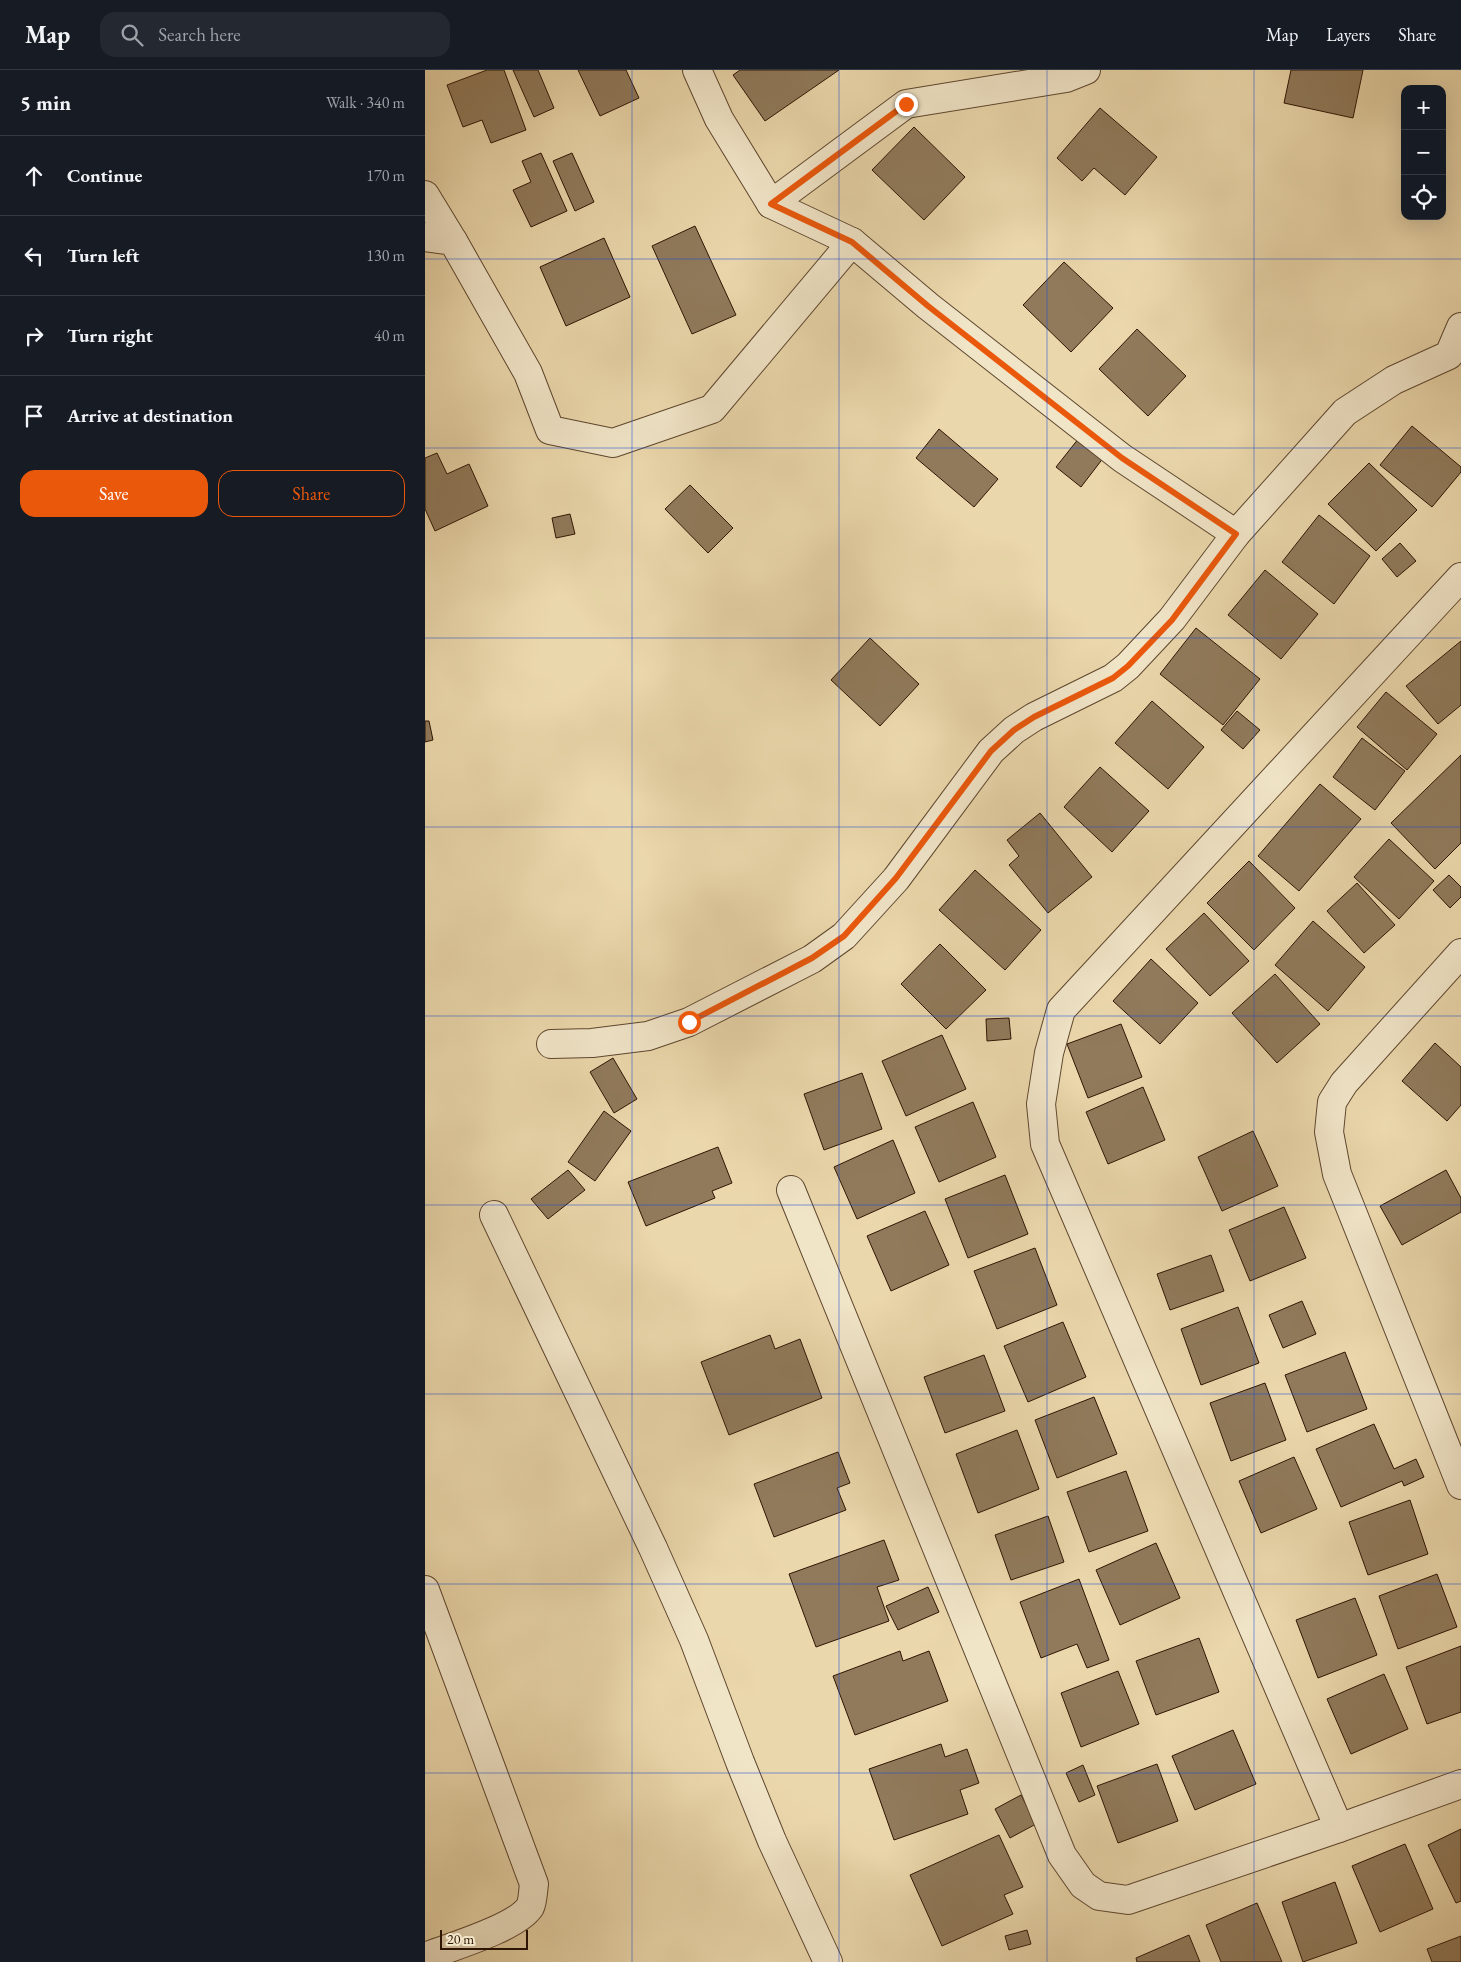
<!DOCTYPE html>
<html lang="en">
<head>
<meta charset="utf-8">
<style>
	:root { --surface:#171b24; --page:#242831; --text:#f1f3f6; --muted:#9ea1a6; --line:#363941; --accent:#ea580c }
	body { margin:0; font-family:"EB Garamond",serif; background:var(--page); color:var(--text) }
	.controls { position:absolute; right:15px; top:15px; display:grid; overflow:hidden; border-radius:10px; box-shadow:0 5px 20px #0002 }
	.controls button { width:45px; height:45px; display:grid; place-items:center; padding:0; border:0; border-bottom:1px solid var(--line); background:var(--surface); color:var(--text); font:25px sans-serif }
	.scale { position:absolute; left:15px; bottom:12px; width:88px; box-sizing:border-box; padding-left:5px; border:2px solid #2f1504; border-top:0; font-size:14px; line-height:18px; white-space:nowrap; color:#2f1504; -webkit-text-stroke:4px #f1e5c8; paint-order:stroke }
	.stop { position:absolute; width:15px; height:15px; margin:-11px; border:4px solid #ea580c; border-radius:50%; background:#fff }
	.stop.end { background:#ea580c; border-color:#fff; box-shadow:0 1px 5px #0008 }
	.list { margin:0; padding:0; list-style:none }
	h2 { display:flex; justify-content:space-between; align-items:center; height:65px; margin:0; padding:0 20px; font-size:21px }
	h2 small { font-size:16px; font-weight:400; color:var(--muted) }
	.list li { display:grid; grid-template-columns:32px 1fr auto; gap:15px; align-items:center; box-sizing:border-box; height:80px; padding:0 20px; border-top:1px solid var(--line) }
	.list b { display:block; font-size:19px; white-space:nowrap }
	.list em { font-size:16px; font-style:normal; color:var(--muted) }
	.actions { display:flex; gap:10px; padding:15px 20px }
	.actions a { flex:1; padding:11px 0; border:1px solid var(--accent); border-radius:15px; text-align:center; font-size:18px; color:var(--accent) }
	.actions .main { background:var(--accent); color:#fff }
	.icon { flex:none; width:28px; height:28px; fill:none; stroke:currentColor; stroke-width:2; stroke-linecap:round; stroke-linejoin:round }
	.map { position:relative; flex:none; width:1036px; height:1892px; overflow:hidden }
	header { display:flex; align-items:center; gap:30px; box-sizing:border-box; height:70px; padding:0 25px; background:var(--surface); border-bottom:1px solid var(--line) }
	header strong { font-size:24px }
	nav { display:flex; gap:28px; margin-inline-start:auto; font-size:18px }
	.search { width:350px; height:45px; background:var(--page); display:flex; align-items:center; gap:12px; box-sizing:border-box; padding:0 18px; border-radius:15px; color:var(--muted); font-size:19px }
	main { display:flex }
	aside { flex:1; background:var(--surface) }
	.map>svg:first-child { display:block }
	.building { fill:#907a5b; stroke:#2f1504 }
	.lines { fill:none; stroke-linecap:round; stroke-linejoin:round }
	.street-casing { stroke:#5e462e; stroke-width:30 }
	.street { stroke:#f1e5c8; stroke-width:28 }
	.route { stroke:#ea580c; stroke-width:6 }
	.grid { fill:none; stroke:#1d4ed8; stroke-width:1; stroke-opacity:0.55 }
</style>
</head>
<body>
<header>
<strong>Map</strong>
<div class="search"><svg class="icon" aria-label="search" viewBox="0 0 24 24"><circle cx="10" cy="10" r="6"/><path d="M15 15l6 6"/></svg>Search here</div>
<nav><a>Map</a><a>Layers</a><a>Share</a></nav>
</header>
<main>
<aside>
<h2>5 min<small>Walk · 340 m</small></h2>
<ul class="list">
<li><svg class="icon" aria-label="ahead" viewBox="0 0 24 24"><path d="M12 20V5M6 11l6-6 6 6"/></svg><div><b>Continue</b></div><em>170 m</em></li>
<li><svg class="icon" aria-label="left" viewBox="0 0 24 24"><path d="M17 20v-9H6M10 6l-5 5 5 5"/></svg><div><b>Turn left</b></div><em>130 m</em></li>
<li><svg class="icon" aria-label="right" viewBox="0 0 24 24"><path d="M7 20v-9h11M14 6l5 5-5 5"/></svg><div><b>Turn right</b></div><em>40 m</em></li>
<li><svg class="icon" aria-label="arrive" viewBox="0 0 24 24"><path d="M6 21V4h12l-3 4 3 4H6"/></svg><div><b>Arrive at destination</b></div></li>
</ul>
<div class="actions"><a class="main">Save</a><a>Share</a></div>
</aside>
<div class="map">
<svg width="1036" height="1892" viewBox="0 0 1036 1892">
	<rect width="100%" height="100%" fill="#ead7ab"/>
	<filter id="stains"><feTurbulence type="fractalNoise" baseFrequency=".004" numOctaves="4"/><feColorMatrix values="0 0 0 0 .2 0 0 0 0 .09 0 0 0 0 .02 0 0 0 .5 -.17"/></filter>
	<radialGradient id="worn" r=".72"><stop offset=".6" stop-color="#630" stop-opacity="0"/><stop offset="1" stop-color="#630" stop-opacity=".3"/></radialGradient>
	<g class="building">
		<path d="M62,0H79L101,60L66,73L57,50L38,57L22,15Z"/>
		<path d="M88,0H113L129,38L109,47Z"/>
		<path d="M153,0H201L214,28L175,46Z"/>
		<path d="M315,0H414L340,51L308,5Z"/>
		<path d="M866,0H938L928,48L859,33Z"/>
		<path d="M675,38L732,87L700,125L669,98L657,111L632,88Z"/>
		<path d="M489,57L540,107L499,150L447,100Z"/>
		<path d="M116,83L142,141L106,157L88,120L106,112L97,91Z"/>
		<path d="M147,83L169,132L150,141L128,91Z"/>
		<path d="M270,156L311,245L267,264L227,176Z"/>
		<path d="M179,168L205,227L141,256L115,197Z"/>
		<path d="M639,192L688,238L646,282L598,235Z"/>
		<path d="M712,259L761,306L723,346L674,299Z"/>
		<path d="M987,356L1036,397V402L1007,437L955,395Z"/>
		<path d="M514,359L573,409L549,437L491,388Z"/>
		<path d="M654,368L679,387L656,417L631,397Z"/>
		<path d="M12,383L22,404L44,394L63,436L10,461L0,439V388Z"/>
		<path d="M944,393L992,440L951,481L903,434Z"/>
		<path d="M265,415L308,458L283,483L240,439Z"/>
		<path d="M145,444L150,464L131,468L127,448Z"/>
		<path d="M894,445L945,486L909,534L857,492Z"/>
		<path d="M975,473L991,491L972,507L957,489Z"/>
		<path d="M840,500L893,544L856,589L803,545Z"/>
		<path d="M771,558L835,609L798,655L735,604Z"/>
		<path d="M445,568L494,614L455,656L406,610Z"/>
		<path d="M1036,571V635L1013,654L981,616Z"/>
		<path d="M961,622L1012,664L982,700L932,657Z"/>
		<path d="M727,631L779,677L743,719L690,673Z"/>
		<path d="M812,641L835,660L818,679L796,660Z"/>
		<path d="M0,651H4L8,670L0,672Z"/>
		<path d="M937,668L980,701L950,740L908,707Z"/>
		<path d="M1036,685V773L1010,799L966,753Z"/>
		<path d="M675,697L724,741L687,782L639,737Z"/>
		<path d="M895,714L936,749L874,821L833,786Z"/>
		<path d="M615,743L667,807L623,843L584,795L594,786L582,770Z"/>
		<path d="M964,769L1009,811L974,849L929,807Z"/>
		<path d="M824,791L870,838L829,880L782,833Z"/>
		<path d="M550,800L616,860L580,900L514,840Z"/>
		<path d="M1024,805L1036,817V827L1025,838L1008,820Z"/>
		<path d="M932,813L970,855L939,883L902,841Z"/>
		<path d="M779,843L824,891L785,926L741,879Z"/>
		<path d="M888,851L940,897L903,941L850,895Z"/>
		<path d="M515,874L561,920L521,959L476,914Z"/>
		<path d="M726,889L773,933L735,974L688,931Z"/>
		<path d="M850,904L895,954L852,993L807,943Z"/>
		<path d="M584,948L586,969L562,971L561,949Z"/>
		<path d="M696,954L717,1007L663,1028L642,974Z"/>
		<path d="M517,965L541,1019L481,1046L457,991Z"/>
		<path d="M1010,973L1036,997V1035L1022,1051L977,1011Z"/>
		<path d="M188,988L212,1029L189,1043L165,1002Z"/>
		<path d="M437,1003L457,1059L399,1080L379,1024Z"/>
		<path d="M718,1017L740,1070L683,1094L661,1042Z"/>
		<path d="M548,1032L571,1087L514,1112L490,1057Z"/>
		<path d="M179,1041L206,1061L170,1111L143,1092Z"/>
		<path d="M828,1061L853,1116L797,1141L773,1087Z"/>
		<path d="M468,1070L490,1123L432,1149L409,1097Z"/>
		<path d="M293,1077L307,1113L287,1121L290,1128L221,1156L203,1112Z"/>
		<path d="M143,1100L160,1120L123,1149L106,1129Z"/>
		<path d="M1021,1100L1036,1128V1142L977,1175L955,1136Z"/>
		<path d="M580,1105L603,1164L543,1188L520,1129Z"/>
		<path d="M859,1137L881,1188L825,1211L804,1160Z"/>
		<path d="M500,1141L524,1195L466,1221L442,1166Z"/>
		<path d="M610,1178L632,1235L572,1259L549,1201Z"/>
		<path d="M786,1185L799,1221L745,1240L732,1204Z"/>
		<path d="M877,1231L891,1264L858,1278L844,1245Z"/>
		<path d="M813,1237L834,1293L776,1315L756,1259Z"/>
		<path d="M638,1252L661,1307L603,1332L579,1276Z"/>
		<path d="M345,1265L350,1279L375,1269L397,1328L304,1365L276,1292Z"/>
		<path d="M920,1282L942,1339L882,1362L860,1305Z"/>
		<path d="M559,1285L580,1341L520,1363L499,1307Z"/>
		<path d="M840,1313L861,1370L806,1391L785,1333Z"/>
		<path d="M669,1327L692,1384L632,1408L610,1350Z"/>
		<path d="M949,1354L969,1399L991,1389L999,1407L979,1416L977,1411L916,1437L891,1379Z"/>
		<path d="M592,1360L614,1419L553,1443L531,1384Z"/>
		<path d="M413,1382L425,1413L412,1418L421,1440L349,1467L329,1414Z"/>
		<path d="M869,1387L892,1439L836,1463L814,1411Z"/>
		<path d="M701,1401L723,1461L664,1482L642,1422Z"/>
		<path d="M985,1430L1003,1484L943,1505L924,1452Z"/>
		<path d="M623,1446L639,1492L586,1510L570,1465Z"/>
		<path d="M459,1470L474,1510L452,1517L464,1551L391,1577L364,1504Z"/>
		<path d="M731,1473L755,1528L695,1555L671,1500Z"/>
		<path d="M1012,1504L1032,1557L973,1579L954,1526Z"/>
		<path d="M654,1509L684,1590L662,1598L652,1574L616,1588L595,1532Z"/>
		<path d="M503,1517L514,1542L473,1560L461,1536Z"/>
		<path d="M930,1528L952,1585L893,1608L871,1550Z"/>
		<path d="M774,1568L794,1622L731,1645L711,1591Z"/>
		<path d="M1036,1576V1642L1002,1654L981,1597Z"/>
		<path d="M475,1581L478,1591L504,1581L523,1631L430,1665L408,1606Z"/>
		<path d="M693,1601L714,1654L656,1677L636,1623Z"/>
		<path d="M959,1604L983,1659L926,1684L902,1629Z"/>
		<path d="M808,1660L831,1714L770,1740L747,1686Z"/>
		<path d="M516,1674L520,1687L542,1679L554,1713L535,1720L543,1744L469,1770L444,1699Z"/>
		<path d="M732,1694L753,1751L693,1773L672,1716Z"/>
		<path d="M658,1695L670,1725L654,1732L641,1703Z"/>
		<path d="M596,1725L611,1754L585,1768L570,1739Z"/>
		<path d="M1036,1759V1831L1031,1833L1003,1775Z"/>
		<path d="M574,1765L598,1817L579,1825L588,1844L517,1876L485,1805Z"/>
		<path d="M980,1774L1008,1839L955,1862L927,1796Z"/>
		<path d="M910,1812L932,1873L878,1892L857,1832Z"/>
		<path d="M832,1833L857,1892H796L781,1855Z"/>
		<path d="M602,1860L606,1874L584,1880L580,1866Z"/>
		<path d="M764,1865L775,1892H712L711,1888Z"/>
		<path d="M1036,1866V1892H1007L1002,1879Z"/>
	</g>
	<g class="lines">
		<g class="street-casing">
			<g id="street">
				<path d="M272,0L294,49L346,134L427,172"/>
				<path d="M0,125L28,171"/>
				<path d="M346,134L481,34L641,8L661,0"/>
				<path d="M0,167L28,171L103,303L125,360L188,373L287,339L427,172L503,236L697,388L811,464"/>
				<path d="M1036,883L919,1013L907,1032L904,1062L912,1104L1036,1415"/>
				<path d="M126,974L167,973L223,966L264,952L387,889L419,866L471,809L566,681L589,660L609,647L688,608L703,596L747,549L811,464L920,342L969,310L1024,285L1036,257"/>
				<path d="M366,1120L637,1785L658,1815L674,1826L703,1830L914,1758L1036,1714"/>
				<path d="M69,1145L228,1478L269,1570L315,1692L347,1771L403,1892"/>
				<path d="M0,1520L109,1814C108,1820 108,1831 105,1837C91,1858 25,1877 0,1887"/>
				<path d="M914,1758L620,1074L616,1034L624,983L636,940L1036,507"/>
			</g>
		</g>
		<use href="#street" class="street"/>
	</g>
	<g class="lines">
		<path class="route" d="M264,952L387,888L419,866L471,808L566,681L589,660L609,647L688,608L703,596L747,550L811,464L697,388L503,236L427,172L346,134L481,34"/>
	</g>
	<path class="grid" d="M207,0V1892M414,0V1892M622,0V1892M829,0V1892M0,189H1036M0,378H1036M0,568H1036M0,757H1036M0,946H1036M0,1135H1036M0,1324H1036M0,1514H1036M0,1703H1036"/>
	<rect width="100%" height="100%" filter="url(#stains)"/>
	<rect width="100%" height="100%" fill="url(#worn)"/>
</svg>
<div class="controls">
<button>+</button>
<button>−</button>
<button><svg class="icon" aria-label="locate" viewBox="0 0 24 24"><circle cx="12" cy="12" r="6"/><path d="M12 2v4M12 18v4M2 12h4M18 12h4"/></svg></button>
</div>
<div class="scale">20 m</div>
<div class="stop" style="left:264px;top:952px"></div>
<div class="stop end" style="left:481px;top:34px"></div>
</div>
</main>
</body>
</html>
